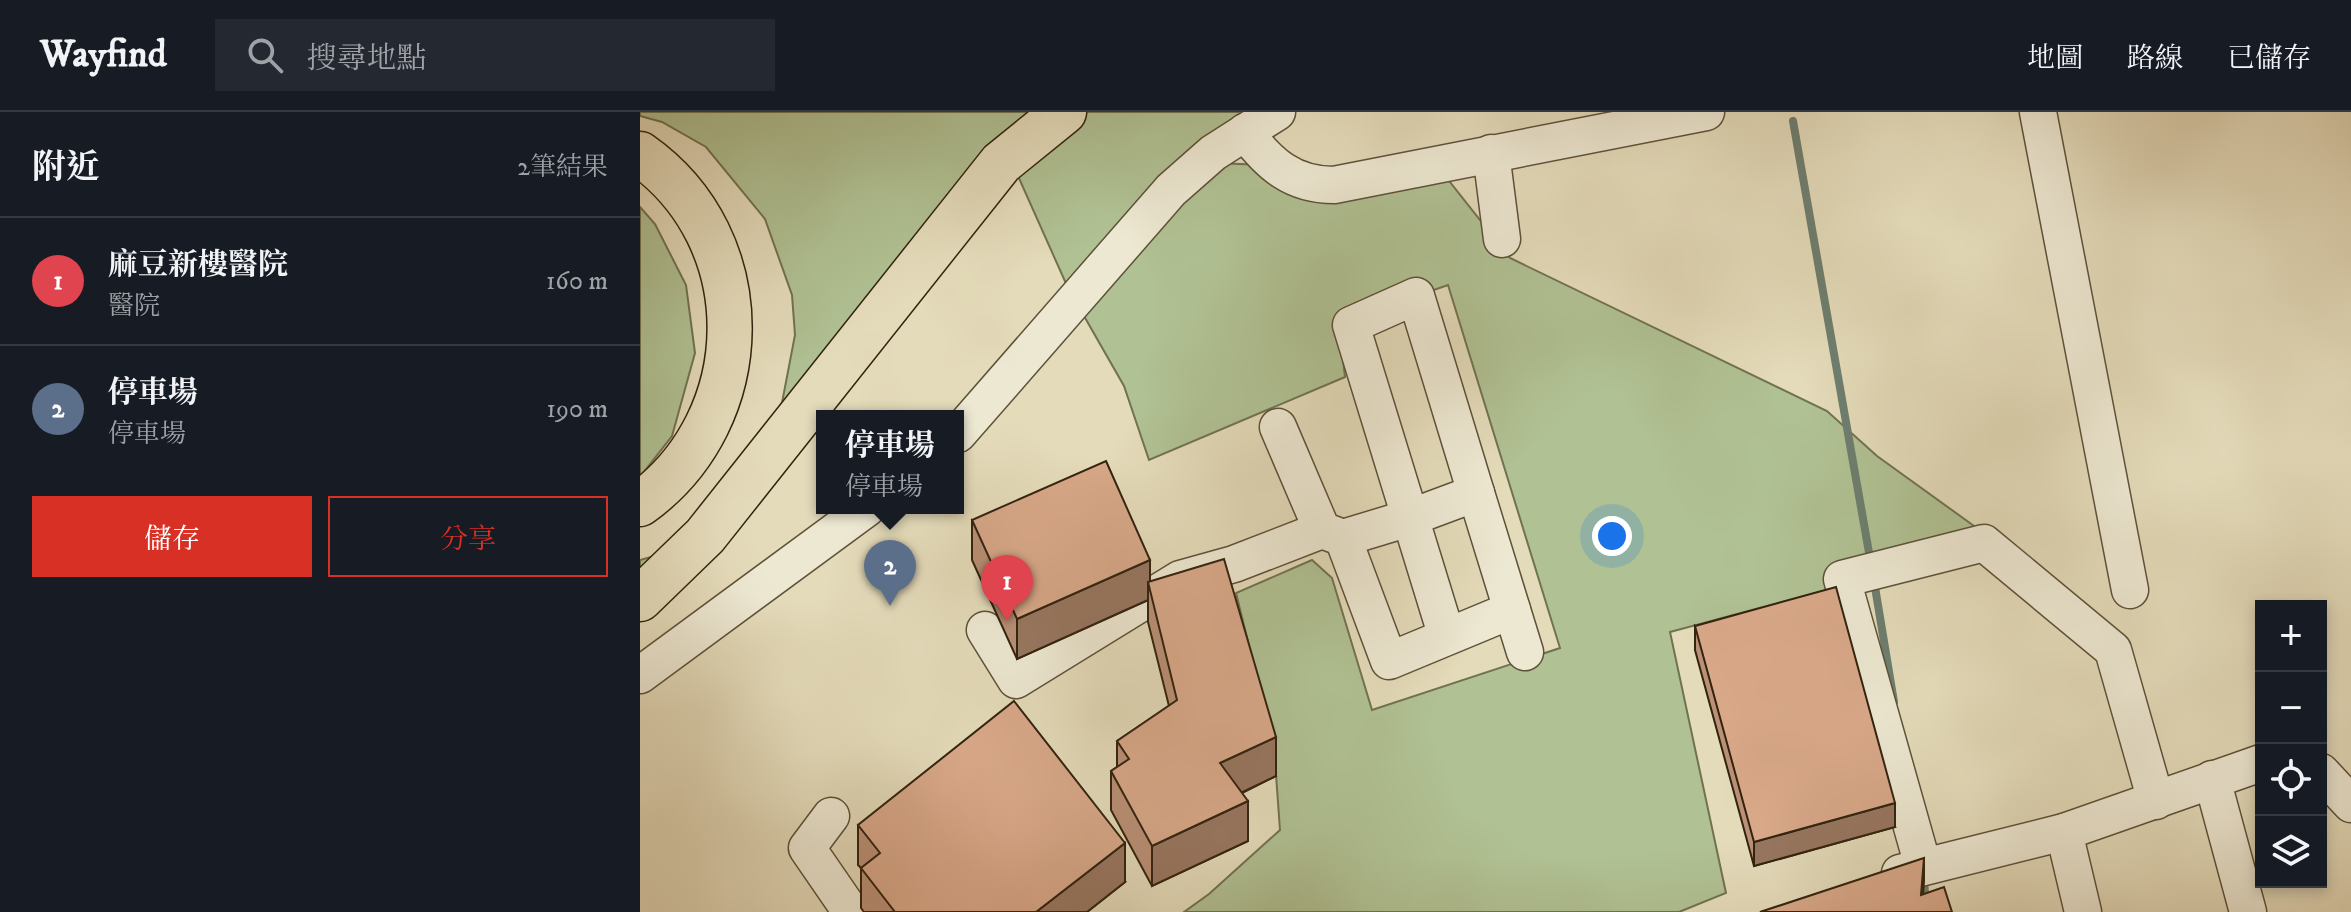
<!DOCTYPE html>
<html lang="zh-TW">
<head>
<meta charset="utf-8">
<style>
	:root { --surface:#171b24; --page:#242831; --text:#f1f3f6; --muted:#9ea1a6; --line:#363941; --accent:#d93025 }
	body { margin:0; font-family:"IM FELL DW Pica","Noto Serif TC",serif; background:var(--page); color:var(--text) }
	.controls { position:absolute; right:24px; bottom:24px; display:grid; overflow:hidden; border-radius:0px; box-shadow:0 4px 12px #0003 }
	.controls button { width:72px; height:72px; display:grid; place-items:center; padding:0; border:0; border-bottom:2px solid var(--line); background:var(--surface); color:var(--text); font:40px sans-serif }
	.you { position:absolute; left:972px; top:424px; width:28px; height:28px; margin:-20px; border:6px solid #fff; border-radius:50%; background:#1a73e8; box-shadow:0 0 0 12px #1a73e833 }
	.badge { display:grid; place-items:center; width:52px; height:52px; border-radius:50%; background:var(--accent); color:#fff; font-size:26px; font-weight:700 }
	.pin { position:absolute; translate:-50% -66px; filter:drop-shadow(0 2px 4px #0008) }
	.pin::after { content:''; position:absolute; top:42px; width:28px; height:24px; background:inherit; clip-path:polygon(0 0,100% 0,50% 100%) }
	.popup { position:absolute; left:176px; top:298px; width:148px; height:104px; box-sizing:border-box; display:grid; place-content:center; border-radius:0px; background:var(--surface); filter:drop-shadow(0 2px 6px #0005); font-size:26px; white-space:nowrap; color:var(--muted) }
	.popup b { font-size:30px; color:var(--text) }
	.popup::after { content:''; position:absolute; left:50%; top:100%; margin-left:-16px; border:16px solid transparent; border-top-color:var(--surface) }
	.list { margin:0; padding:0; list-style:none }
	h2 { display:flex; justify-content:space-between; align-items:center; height:104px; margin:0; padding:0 32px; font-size:34px }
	h2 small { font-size:26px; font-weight:400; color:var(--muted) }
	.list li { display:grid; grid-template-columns:52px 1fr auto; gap:24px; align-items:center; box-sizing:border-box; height:128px; padding:0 32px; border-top:2px solid var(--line) }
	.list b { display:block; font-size:30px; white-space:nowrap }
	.list p { margin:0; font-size:26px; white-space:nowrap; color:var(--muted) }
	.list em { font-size:26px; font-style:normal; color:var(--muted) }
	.actions { display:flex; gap:16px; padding:24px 32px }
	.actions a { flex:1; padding:18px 0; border:2px solid var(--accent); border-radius:0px; text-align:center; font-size:28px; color:var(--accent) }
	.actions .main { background:var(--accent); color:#fff }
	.icon { flex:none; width:44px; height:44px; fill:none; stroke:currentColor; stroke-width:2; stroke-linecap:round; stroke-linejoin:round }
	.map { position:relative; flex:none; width:1711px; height:800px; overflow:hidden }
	header { display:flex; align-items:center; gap:48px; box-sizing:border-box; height:112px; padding:0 40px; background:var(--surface); border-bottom:2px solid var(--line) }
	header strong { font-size:38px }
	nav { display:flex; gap:44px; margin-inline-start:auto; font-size:28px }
	.search { width:560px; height:72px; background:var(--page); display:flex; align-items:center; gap:20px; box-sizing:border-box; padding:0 28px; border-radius:0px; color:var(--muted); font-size:30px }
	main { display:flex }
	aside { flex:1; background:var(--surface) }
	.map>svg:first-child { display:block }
	.green { fill:#b0c193; stroke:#717251; stroke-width:2 }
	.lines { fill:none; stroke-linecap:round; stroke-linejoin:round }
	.stream { stroke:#6d7e6f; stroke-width:8 }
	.minor-casing { stroke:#5e513a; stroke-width:39 }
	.highway-casing { stroke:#32230f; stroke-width:47 }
	.minor { stroke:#ede8d2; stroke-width:36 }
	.highway { stroke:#e4dbba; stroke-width:44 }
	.wall { fill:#ba9076; stroke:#32230f; stroke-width:2 }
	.shaded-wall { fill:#977660; stroke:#32230f; stroke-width:2 }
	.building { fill:#d8a889; stroke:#32230f; stroke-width:2 }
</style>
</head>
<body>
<header>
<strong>Wayfind</strong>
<div class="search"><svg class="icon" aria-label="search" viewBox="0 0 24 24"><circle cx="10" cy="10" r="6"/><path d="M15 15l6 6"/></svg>搜尋地點</div>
<nav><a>地圖</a><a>路線</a><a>已儲存</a></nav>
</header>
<main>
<aside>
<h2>附近<small>2筆結果</small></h2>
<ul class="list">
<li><span class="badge" style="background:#e0444e">1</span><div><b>麻豆新樓醫院</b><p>醫院</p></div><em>160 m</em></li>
<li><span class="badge" style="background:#5c6f8a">2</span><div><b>停車場</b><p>停車場</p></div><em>190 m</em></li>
</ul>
<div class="actions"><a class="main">儲存</a><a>分享</a></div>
</aside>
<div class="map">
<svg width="1711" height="800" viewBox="0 0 1711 800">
	<rect width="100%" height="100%" fill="#e4dbba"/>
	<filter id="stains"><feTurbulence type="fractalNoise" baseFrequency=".0025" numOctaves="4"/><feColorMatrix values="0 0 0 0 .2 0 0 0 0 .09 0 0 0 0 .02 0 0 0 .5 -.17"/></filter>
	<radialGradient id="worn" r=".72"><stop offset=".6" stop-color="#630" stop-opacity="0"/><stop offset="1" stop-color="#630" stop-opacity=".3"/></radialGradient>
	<g class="green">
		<path d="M0,0H615L550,50L802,60L870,146L1187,299L1237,344L1359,432L1030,520L1086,781L1039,800H544L569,782L640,718L634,635L596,481L672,448L692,466L732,598L920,536L808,173L699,211L705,265L509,348L484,274L428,176L370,46L261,169L83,420L0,482V448L11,445L73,398L122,339L141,296L155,223L152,183L125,107L66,35L22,10L0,4Z"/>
		<path d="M0,95L15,112L46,173L55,241L32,324L0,365Z"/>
	</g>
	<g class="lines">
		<g class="stream">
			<path d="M1153,9L1231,452"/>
			<path d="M1234,469L1254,590"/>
			<path d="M1284,765L1286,800"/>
		</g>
		<g class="minor-casing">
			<g id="minor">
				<path d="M1398,0L1490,478"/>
				<path d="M605,20C629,52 652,73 694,73L1066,0"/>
				<path d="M851,41L862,127"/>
				<path d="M638,315L682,418L703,426L749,549L872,498"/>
				<path d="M318,322L531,78L573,41L637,0"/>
				<path d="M703,426L769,406L836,381L885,540"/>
				<path d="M345,518L376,568L540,467L594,452L682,418"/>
				<path d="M806,522L711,213L776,184L836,381"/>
				<path d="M0,563L227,396"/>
				<path d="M1681,660L1711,692"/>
				<path d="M1572,667L1608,800"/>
				<path d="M191,704L167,736L211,800"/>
				<path d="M1424,720L1443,800"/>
				<path d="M1283,754L1202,467L1344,431L1473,538L1516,689"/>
				<path d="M1260,761L1424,720L1621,651"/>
			</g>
		</g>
		<g class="highway-casing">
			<g id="highway">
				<path d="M0,42C121,127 118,307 0,392"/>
				<path d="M0,487L65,424L361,51L424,0"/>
			</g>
		</g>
		<use href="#minor" class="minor"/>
		<use href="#highway" class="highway"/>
	</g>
	<g class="wall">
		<path d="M332,408L510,469L636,664L602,681L608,729L512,774L471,698V659L477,655V629L529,594L508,510V488L377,547L332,448Z"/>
		<path d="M1055,514L1255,715L1114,754L1055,538Z"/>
		<path d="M218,713L485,770L447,800H224L221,796V756L218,753Z"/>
	</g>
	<g class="shaded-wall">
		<path d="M510,448V477L508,470V488L377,547V507Z"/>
		<path d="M636,625V664L580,691V651Z"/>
		<path d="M608,689V729L512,774V734Z"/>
		<path d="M1255,691V715L1114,754V730Z"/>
		<path d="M485,731V770L447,800H396Z"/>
		<path d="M1284,746V769L1282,800L1281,783Z"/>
	</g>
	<g class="building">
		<path d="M466,349L510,448L377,507L332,408Z"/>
		<path d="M584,447L636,625L580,651L608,689L512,734L471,659L489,647L477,629L537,588L508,470Z"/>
		<path d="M1196,475L1255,691L1114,730L1055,514Z"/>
		<path d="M374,589L485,731L396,800H255L221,756L240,741L218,713Z"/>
		<path d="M1284,746L1281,783L1304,775L1312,800H1120Z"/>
	</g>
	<rect width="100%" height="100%" filter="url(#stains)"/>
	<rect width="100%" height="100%" fill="url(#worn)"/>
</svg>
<div class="controls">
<button>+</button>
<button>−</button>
<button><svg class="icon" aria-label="locate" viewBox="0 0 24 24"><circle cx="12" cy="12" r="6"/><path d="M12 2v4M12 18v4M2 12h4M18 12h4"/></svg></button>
<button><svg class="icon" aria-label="layers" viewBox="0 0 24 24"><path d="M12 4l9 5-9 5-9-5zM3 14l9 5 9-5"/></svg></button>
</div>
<div class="you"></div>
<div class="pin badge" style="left:367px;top:509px;background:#e0444e">1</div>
<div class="pin badge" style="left:250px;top:494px;background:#5c6f8a">2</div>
<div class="popup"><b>停車場</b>停車場</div>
</div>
</main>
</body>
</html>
